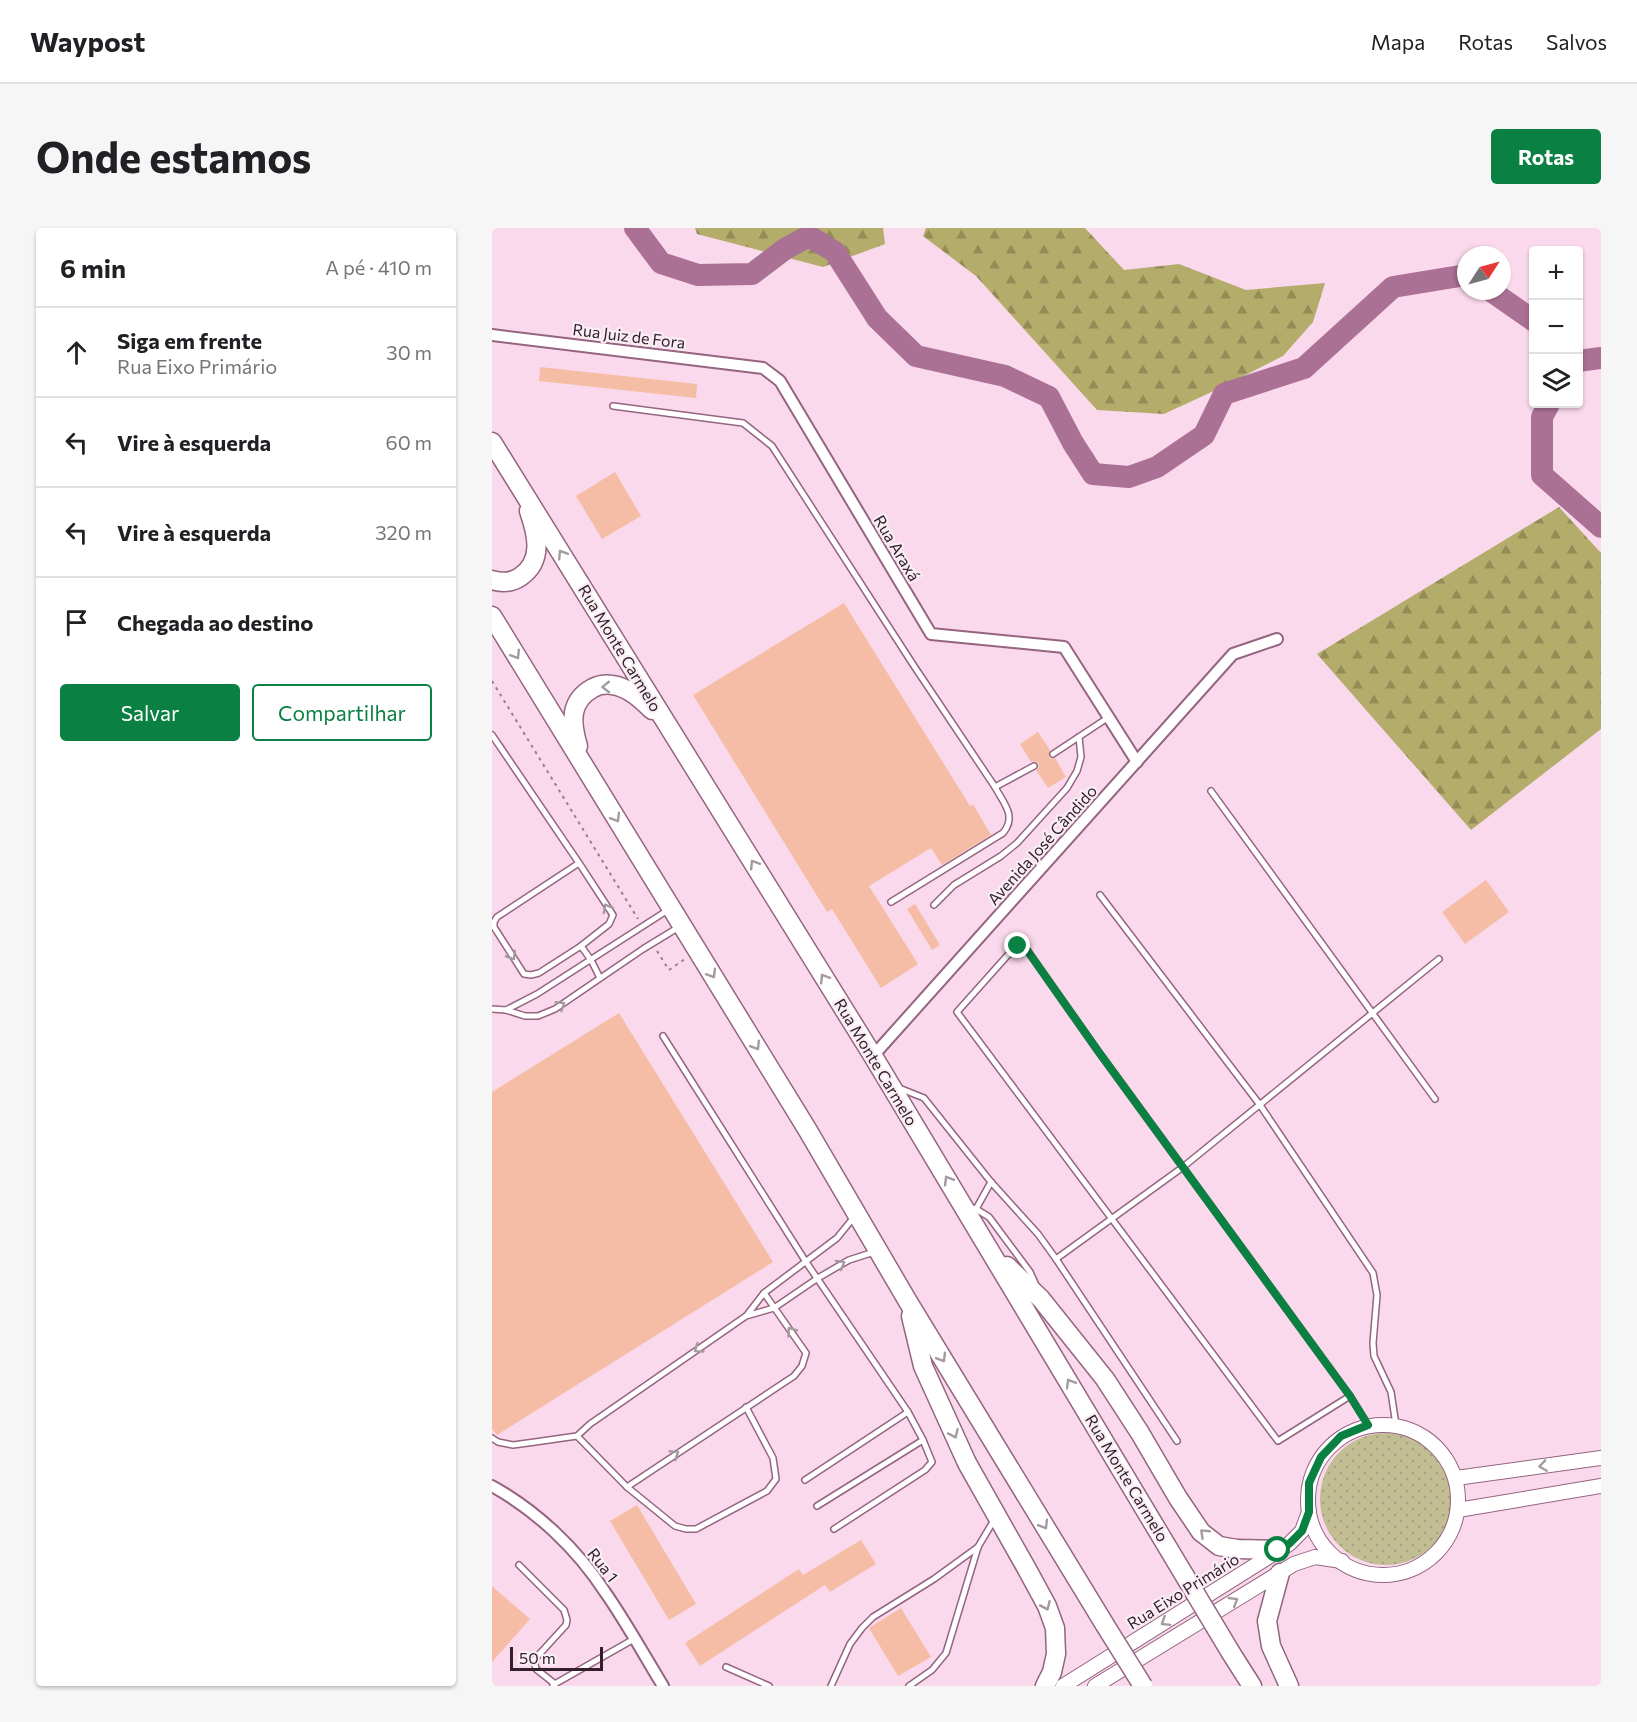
<!DOCTYPE html>
<html lang="pt">
<head>
<meta charset="utf-8">
<style>
	:root { --surface:#fff; --page:#f6f6f6; --text:#202124; --muted:#757577; --line:#e0e0e0; --accent:#0b8043 }
	body { margin:0; font-family:Commissioner,sans-serif; background:var(--page); color:var(--text) }
	.controls { position:absolute; right:18px; top:18px; display:grid; overflow:hidden; border-radius:6px; box-shadow:0 2px 4px #0004 }
	.controls button { width:54px; height:54px; display:grid; place-items:center; padding:0; border:0; border-bottom:2px solid var(--line); background:var(--surface); color:var(--text); font:30px sans-serif }
	.compass { position:absolute; left:965px; top:18px; width:54px; height:54px; border-radius:50%; background:var(--surface); box-shadow:0 2px 4px #0004; rotate:54deg }
	.scale { position:absolute; left:18px; bottom:15px; width:93px; box-sizing:border-box; padding-left:6px; border:3px solid #34202c; border-top:0; font-size:16px; line-height:21px; white-space:nowrap; color:#34202c; -webkit-text-stroke:4px #f9eef4; paint-order:stroke }
	.stop { position:absolute; width:18px; height:18px; margin:-14px; border:4px solid #0b8043; border-radius:50%; background:#fff }
	.stop.end { background:#0b8043; border-color:#fff; box-shadow:0 2px 6px #0008 }
	.list { margin:0; padding:0; list-style:none }
	h2 { display:flex; justify-content:space-between; align-items:center; height:78px; margin:0; padding:0 24px; font-size:26px }
	h2 small { font-size:20px; font-weight:400; color:var(--muted) }
	.list li { display:grid; grid-template-columns:39px 1fr auto; gap:18px; align-items:center; box-sizing:border-box; height:90px; padding:0 24px; border-top:2px solid var(--line) }
	.list b { display:block; font-size:22px; white-space:nowrap }
	.list p { margin:0; font-size:20px; white-space:nowrap; color:var(--muted) }
	.list em { font-size:20px; font-style:normal; color:var(--muted) }
	.actions { display:flex; gap:12px; padding:18px 24px }
	.actions a { flex:1; padding:14px 0; border:2px solid var(--accent); border-radius:6px; text-align:center; font-size:21px; color:var(--accent) }
	.actions .main { background:var(--accent); color:#fff }
	.icon { flex:none; width:33px; height:33px; fill:none; stroke:currentColor; stroke-width:2; stroke-linecap:round; stroke-linejoin:round }
	.map { position:relative; flex:none; width:1109px; height:1458px; overflow:hidden; border-radius:6px }
	header { display:flex; align-items:center; gap:36px; box-sizing:border-box; height:84px; padding:0 30px; background:var(--surface); border-bottom:2px solid var(--line) }
	header strong { font-size:28px }
	nav { display:flex; gap:33px; margin-inline-start:auto; font-size:21px }
	.intro { display:flex; align-items:center; justify-content:space-between; box-sizing:border-box; height:144px; padding:0 36px }
	h1 { margin:0; font-size:42px }
	.button { padding:15px 27px; border-radius:6px; background:var(--accent); color:#fff; font-size:21px; font-weight:700 }
	main { display:flex; gap:36px; padding:0 36px }
	aside { flex:1; background:var(--surface); border-radius:6px; box-shadow:0 2px 4px #0004 }
	.map>svg:first-child { display:block }
	.grass { fill:url(#grass-dots) }
	.forest { fill:url(#forest-firs) }
	.lines { fill:none; stroke-linecap:round; stroke-linejoin:round }
	.river { stroke:#ab7195; stroke-width:22 }
	.building { fill:#f6bda6 }
	.service-casing { stroke:#946481; stroke-width:8 }
	.minor-casing { stroke:#946481; stroke-width:14 }
	.tertiary-casing { stroke:#946481; stroke-width:16 }
	.trunk-casing { stroke:#946481; stroke-width:21 }
	.path { stroke:#987e8d; stroke-width:2; stroke-dasharray:3 4.5; stroke-linecap:butt }
	.service { stroke:#fff; stroke-width:5 }
	.minor { stroke:#fff; stroke-width:10 }
	.tertiary { stroke:#fff; stroke-width:14 }
	.trunk { stroke:#fff; stroke-width:18 }
	.trunk-bridge-casing { stroke:#946481; stroke-width:21; stroke-linecap:butt }
	.trunk-bridge { stroke:#fff; stroke-width:18 }
	.oneway { stroke:#a49ba0 }
	.route { stroke:#0b8043; stroke-width:8 }
	.labels { text-anchor:middle; stroke-width:4.5; stroke-linejoin:round; paint-order:stroke }
	.street-label { font-size:16px; fill:#34202c; stroke:#f9eef4 }
</style>
</head>
<body>
<header>
<strong>Waypost</strong>
<nav><a>Mapa</a><a>Rotas</a><a>Salvos</a></nav>
</header>
<div class="intro"><h1>Onde estamos</h1><a class="button">Rotas</a></div>
<main>
<aside>
<h2>6 min<small>A pé · 410 m</small></h2>
<ul class="list">
<li><svg class="icon" aria-label="ahead" viewBox="0 0 24 24"><path d="M12 20V5M6 11l6-6 6 6"/></svg><div><b>Siga em frente</b><p>Rua Eixo Primário</p></div><em>30 m</em></li>
<li><svg class="icon" aria-label="left" viewBox="0 0 24 24"><path d="M17 20v-9H6M10 6l-5 5 5 5"/></svg><div><b>Vire à esquerda</b></div><em>60 m</em></li>
<li><svg class="icon" aria-label="left" viewBox="0 0 24 24"><path d="M17 20v-9H6M10 6l-5 5 5 5"/></svg><div><b>Vire à esquerda</b></div><em>320 m</em></li>
<li><svg class="icon" aria-label="arrive" viewBox="0 0 24 24"><path d="M6 21V4h12l-3 4 3 4H6"/></svg><div><b>Chegada ao destino</b></div></li>
</ul>
<div class="actions"><a class="main">Salvar</a><a>Compartilhar</a></div>
</aside>
<div class="map">
<svg width="1109" height="1458" viewBox="0 0 1109 1458">
	<defs>
		<pattern id="grass-dots" width="8" height="8" patternUnits="userSpaceOnUse" patternTransform="scale(1.5)"><rect width="8" height="8" fill="#c2bd93"/><path d="M2 2h.1M6 6h.1" fill="none" stroke="#a7a27f" stroke-width="1.8" stroke-linecap="round"/></pattern>
		<pattern id="forest-firs" width="22" height="20" patternUnits="userSpaceOnUse" patternTransform="scale(1.5)"><rect width="22" height="20" fill="#b4ac6a"/><path d="M5 1l3.5 6h-7zM16 11l3.5 6h-7z" fill="#938c57"/></pattern>
	</defs>
	<rect width="100%" height="100%" fill="#fad9ec"/>
	<circle class="grass" cx="894" cy="1271" r="66"/>
	<g class="forest">
		<path d="M203,0H391L393,16L331,39L205,6Z"/>
		<path d="M434,0H593L632,42L687,36L754,62L833,55L821,94L791,128L726,161L672,186L605,182L484,48L431,8Z"/>
		<path d="M1067,279L1109,325V501L979,602L825,426Z"/>
	</g>
	<g class="lines">
		<g class="river">
			<path d="M143,0L169,35L206,47L260,46L293,21L317,8L343,24L385,90L424,128L513,148L557,169L581,215L601,246L637,249L665,239L712,207L732,166L812,140L901,59L974,47"/>
			<path d="M999,63L1042,93"/>
			<path d="M1086,133L1109,130"/>
			<path d="M1057,176L1050,189V247L1109,299"/>
		</g>
	</g>
	<g class="building">
		<path d="M48,139L205,156L204,170L47,153Z"/>
		<path d="M123,244L149,288L110,311L84,268Z"/>
		<path d="M352,375L478,578L481,576L499,607L450,637L439,620L377,658L426,736L389,760L340,681L335,684L201,467Z"/>
		<path d="M546,504L558,522L557,528L559,531L563,530L574,549L556,560L544,542L547,539L546,535L543,533L539,534L528,516Z"/>
		<path d="M994,652L1017,684L973,716L950,684Z"/>
		<path d="M423,676L448,717L440,722L415,681Z"/>
		<path d="M127,785L281,1034L5,1207L0,1201V864Z"/>
		<path d="M145,1277L204,1376L177,1392L118,1293Z"/>
		<path d="M369,1312L384,1336L338,1364L333,1357L208,1438L193,1415L307,1341L311,1347Z"/>
		<path d="M0,1358L38,1391L0,1434Z"/>
		<path d="M409,1380L439,1429L406,1448L377,1400Z"/>
	</g>
	<g class="lines">
		<g class="service-casing">
			<g id="service">
				<path d="M121,178L251,195L280,218L422,438L503,559L542,538"/>
				<path d="M0,507L87,635L121,687L117,696L89,718L47,745L39,747L32,746L2,699V694L5,689L87,635"/>
				<path d="M561,526L617,489"/>
				<path d="M719,563L943,871"/>
				<path d="M608,667L768,877L881,1045L885,1067L881,1115L882,1128L899,1164L904,1197"/>
				<path d="M399,674L511,605C525,588 512,576 503,559"/>
				<path d="M442,677L462,657L509,628L525,615L575,560L585,543L589,529L587,509"/>
				<path d="M89,718L99,732L108,750"/>
				<path d="M526,718H530L535,722L606,823L858,1168L786,1213L465,784L523,719Z"/>
				<path d="M0,781L14,782L33,788H46L63,781L151,721L187,699"/>
				<path d="M14,782L45,766L176,682"/>
				<path d="M171,808L314,1034L416,1184L431,1212L440,1234L433,1242L342,1301"/>
				<path d="M407,860L432,870L499,954L546,1006L564,1031L691,939L947,731"/>
				<path d="M476,979L484,981L497,989L538,1044L543,1055"/>
				<path d="M484,981L499,954"/>
				<path d="M564,1031L685,1213"/>
				<path d="M255,1087L272,1065L345,1010L362,989"/>
				<path d="M858,1168L876,1197"/>
				<path d="M85,1208L135,1259L183,1298L194,1301H204L275,1263L284,1251L281,1230L254,1179"/>
				<path d="M0,1210L6,1214L21,1217L43,1214L85,1208L98,1196L254,1088L282,1080L326,1050L357,1032L382,1024"/>
				<path d="M313,1252L416,1184"/>
				<path d="M135,1259L302,1148L310,1138L314,1125L272,1065"/>
				<path d="M325,1278L431,1212"/>
				<path d="M27,1337L72,1382L75,1392L74,1397L42,1432L44,1441L63,1456"/>
				<path d="M234,1439L277,1458"/>
				<path d="M61,1457L142,1411"/>
				<path d="M339,1458L358,1416L370,1400L381,1389L442,1351L486,1319"/>
				<path d="M417,1458L440,1442L454,1425L486,1319L502,1292"/>
			</g>
		</g>
		<g class="minor-casing">
			<g id="minor">
				<path d="M0,107L271,140L288,153L439,406L572,419L645,534"/>
				<path d="M381,828L741,426L785,411"/>
				<path d="M0,1258C45,1283 85,1321 113,1364C134,1394 152,1427 171,1458"/>
			</g>
		</g>
		<g class="tertiary-casing">
			<g id="tertiary">
				<circle cx="891" cy="1272" r="75"/>
				<path d="M964,1250L1109,1230"/>
				<path d="M966,1282L1109,1258"/>
				<path d="M571,1458L797,1316L810,1303L817,1284"/>
				<path d="M603,1458L802,1336L823,1329L850,1333"/>
			</g>
		</g>
		<g class="trunk-casing">
			<g id="trunk">
				<path d="M0,214L381,828L694,1350"/>
				<path d="M0,352C10,355 19,355 28,349C52,333 45,306 37,283"/>
				<path d="M0,388L315,901L415,1072L613,1397"/>
				<path d="M86,518C79,495 77,473 101,460C107,457 114,456 120,457C136,459 149,471 160,482"/>
				<path d="M515,1038L549,1071L613,1151L648,1205L686,1270L709,1304L727,1318L745,1321L786,1322"/>
				<path d="M419,1088L431,1138L475,1235L536,1343L555,1378L563,1400L564,1426L560,1444L553,1458"/>
				<path d="M788,1345L775,1393L779,1418L797,1458"/>
				<path d="M739,1425L760,1458"/>
			</g>
		</g>
		<g class="path">
			<path d="M0,453L146,691"/>
			<path d="M165,723L177,742L193,731"/>
		</g>
		<use href="#service" class="service"/>
		<use href="#minor" class="minor"/>
		<use href="#tertiary" class="tertiary"/>
		<use href="#trunk" class="trunk"/>
		<g class="trunk-bridge-casing">
			<g id="trunk-bridge">
				<path d="M694,1350L739,1425"/>
				<path d="M613,1397L651,1458"/>
			</g>
		</g>
		<use href="#trunk-bridge" class="trunk-bridge"/>
	</g>
	<defs><path id="oneway-chevron" d="M-2-3.5L2.5 0L-2 3.5" fill="none" stroke-width="1.6" stroke-linecap="round" stroke-linejoin="round" transform="scale(1.5)"/></defs>
	<g class="oneway">
		<use href="#oneway-chevron" transform="translate(70 326) rotate(-122)"/>
		<use href="#oneway-chevron" transform="translate(24 427) rotate(58)"/>
		<use href="#oneway-chevron" transform="translate(114 459) rotate(179)"/>
		<use href="#oneway-chevron" transform="translate(124 590) rotate(59)"/>
		<use href="#oneway-chevron" transform="translate(262 636) rotate(-122)"/>
		<use href="#oneway-chevron" transform="translate(115 680) rotate(-118)"/>
		<use href="#oneway-chevron" transform="translate(20 728) rotate(57)"/>
		<use href="#oneway-chevron" transform="translate(220 746) rotate(59)"/>
		<use href="#oneway-chevron" transform="translate(332 750) rotate(-122)"/>
		<use href="#oneway-chevron" transform="translate(69 777) rotate(-33)"/>
		<use href="#oneway-chevron" transform="translate(264 818) rotate(58)"/>
		<use href="#oneway-chevron" transform="translate(456 952) rotate(-121)"/>
		<use href="#oneway-chevron" transform="translate(349 1036) rotate(-29)"/>
		<use href="#oneway-chevron" transform="translate(299 1103) rotate(-125)"/>
		<use href="#oneway-chevron" transform="translate(206 1121) rotate(145)"/>
		<use href="#oneway-chevron" transform="translate(450 1130) rotate(59)"/>
		<use href="#oneway-chevron" transform="translate(578 1155) rotate(-121)"/>
		<use href="#oneway-chevron" transform="translate(462 1206) rotate(66)"/>
		<use href="#oneway-chevron" transform="translate(183 1226) rotate(-34)"/>
		<use href="#oneway-chevron" transform="translate(1051 1238) rotate(172)"/>
		<use href="#oneway-chevron" transform="translate(552 1297) rotate(59)"/>
		<use href="#oneway-chevron" transform="translate(712 1305) rotate(-136)"/>
		<use href="#oneway-chevron" transform="translate(742 1373) rotate(-31)"/>
		<use href="#oneway-chevron" transform="translate(554 1378) rotate(66)"/>
		<use href="#oneway-chevron" transform="translate(673 1394) rotate(148)"/>
	</g>
	<g class="lines">
		<path class="route" d="M526,718H530L535,722L606,823L858,1168L876,1197L849,1208L829,1229L817,1255V1284L810,1303L797,1316L786,1322"/>
	</g>
	<g class="labels">
		<g class="street-label">
			<text transform="translate(137 108) rotate(7)" y="6">Rua Juiz de Fora</text>
			<text transform="translate(405 320) rotate(59)" y="6">Rua Araxá</text>
			<text transform="translate(128 420) rotate(59)" y="6">Rua Monte Carmelo</text>
			<text transform="translate(550 617) rotate(-48)" y="6">Avenida José Cândido</text>
			<text transform="translate(384 834) rotate(59)" y="6">Rua Monte Carmelo</text>
			<text transform="translate(635 1250) rotate(59)" y="6">Rua Monte Carmelo</text>
			<text transform="translate(111 1337) rotate(52)" y="6">Rua 1</text>
			<text transform="translate(691 1363) rotate(-32)" y="6">Rua Eixo Primário</text>
		</g>
	</g>
</svg>
<div class="controls">
<button>+</button>
<button>−</button>
<button><svg class="icon" aria-label="layers" viewBox="0 0 24 24"><path d="M12 4l9 5-9 5-9-5zM3 14l9 5 9-5"/></svg></button>
</div>
<svg class="compass" viewBox="-18 -18 36 36"><path d="M0-13l5 13h-10z" fill="#e53935"/><path d="M0 13l5-13h-10z" fill="#757577"/></svg>
<div class="scale">50 m</div>
<div class="stop" style="left:786px;top:1322px"></div>
<div class="stop end" style="left:526px;top:718px"></div>
</div>
</main>
</body>
</html>
